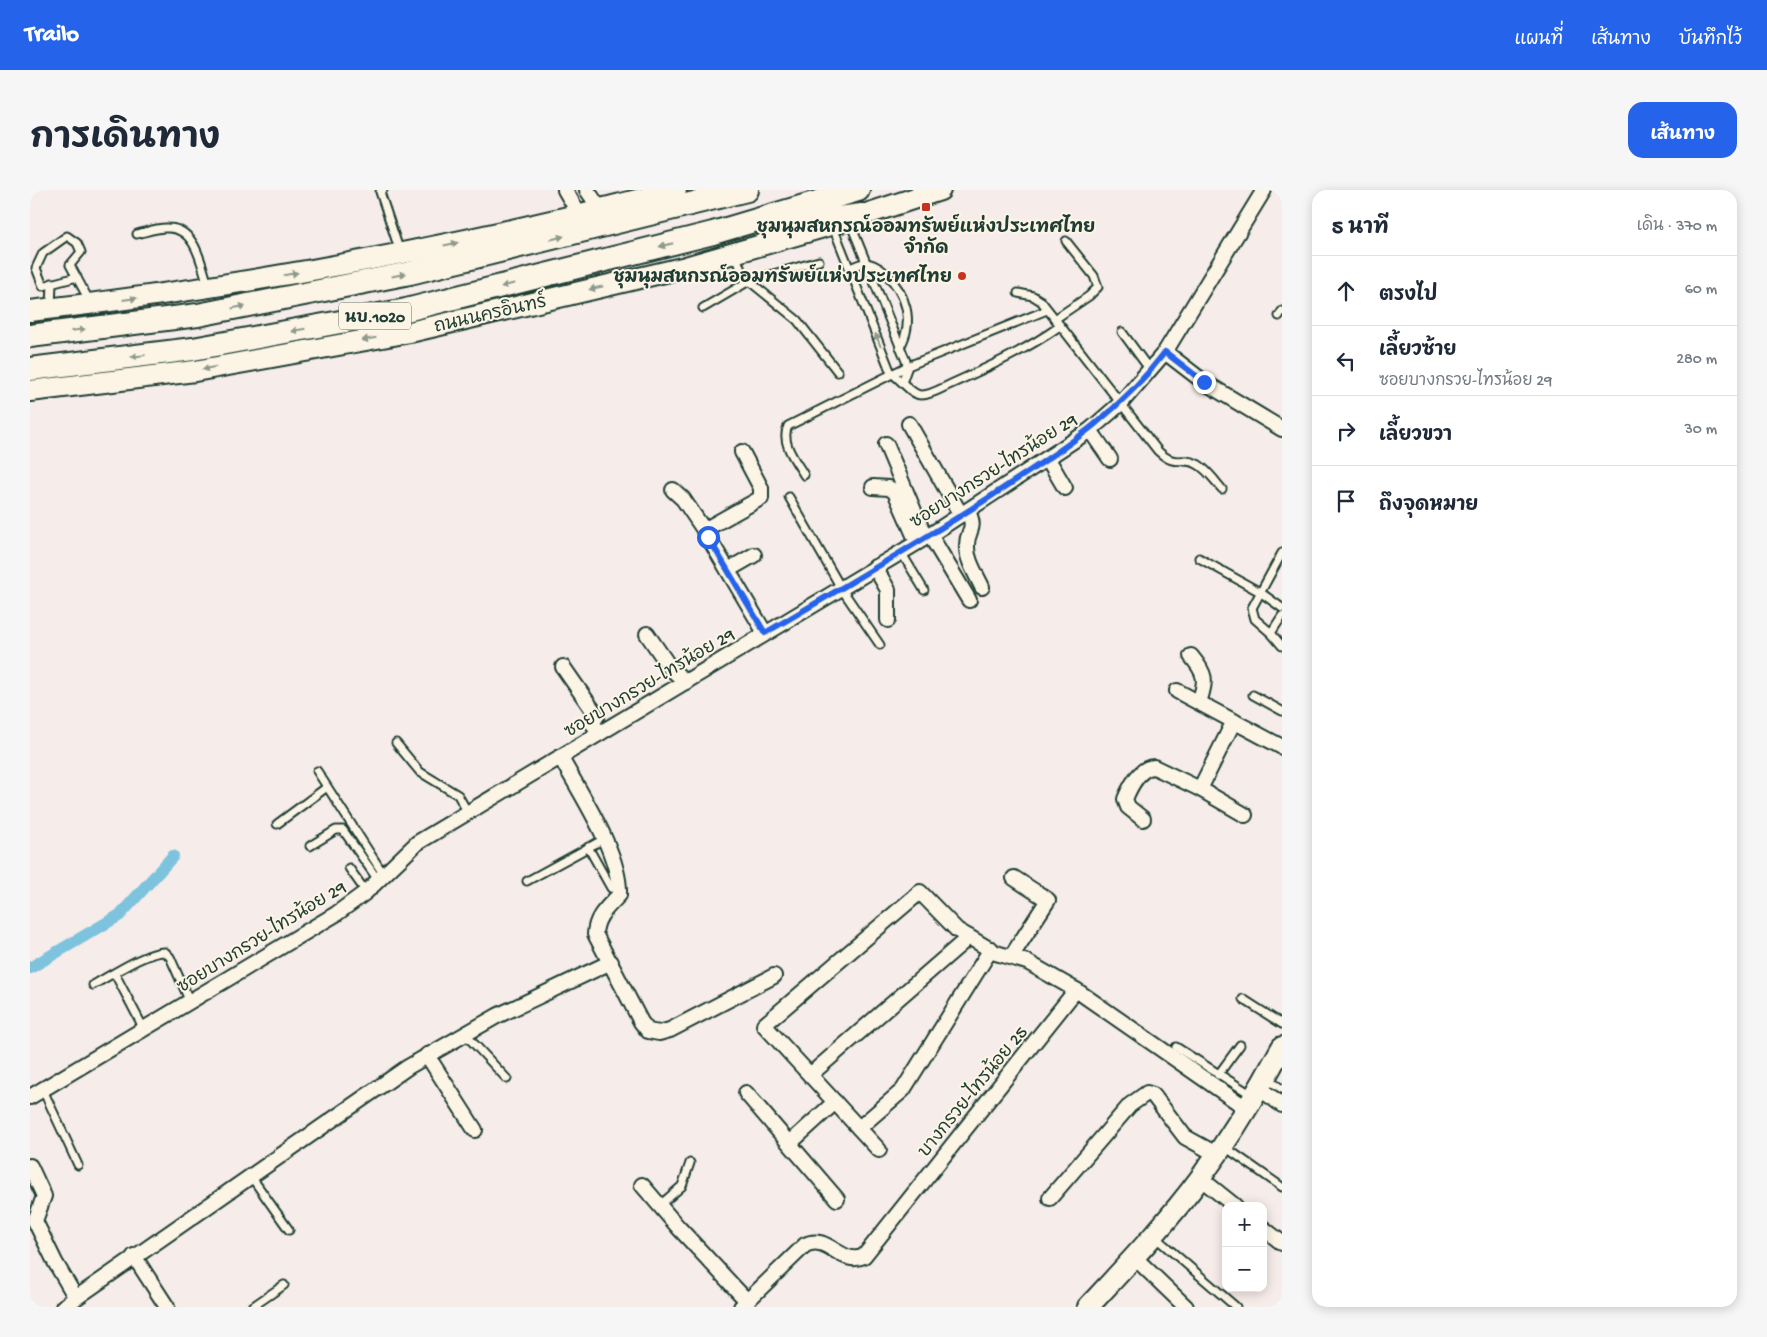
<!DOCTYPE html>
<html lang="th">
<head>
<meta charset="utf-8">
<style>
	:root { --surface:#fff; --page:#f6f6f7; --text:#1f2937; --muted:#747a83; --line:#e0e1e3; --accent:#2563eb }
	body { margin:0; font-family:"Gochi Hand","Playpen Sans Thai",sans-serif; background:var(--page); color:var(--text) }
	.controls { position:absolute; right:15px; bottom:15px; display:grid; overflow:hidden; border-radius:10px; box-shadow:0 2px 12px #0003 }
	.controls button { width:45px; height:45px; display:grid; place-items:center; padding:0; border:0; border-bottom:1px solid var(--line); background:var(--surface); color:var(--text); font:25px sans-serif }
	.stop { position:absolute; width:15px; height:15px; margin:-11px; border:4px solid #2563eb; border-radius:50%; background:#fff }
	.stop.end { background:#2563eb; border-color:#fff; box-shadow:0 1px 5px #0008 }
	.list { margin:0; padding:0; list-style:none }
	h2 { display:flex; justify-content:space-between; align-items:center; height:65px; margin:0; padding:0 20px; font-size:21px }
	h2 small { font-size:16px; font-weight:400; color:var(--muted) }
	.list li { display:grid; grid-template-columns:32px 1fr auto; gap:15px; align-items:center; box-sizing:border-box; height:70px; padding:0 20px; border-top:1px solid var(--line) }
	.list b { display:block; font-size:19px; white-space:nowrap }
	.list p { margin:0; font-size:16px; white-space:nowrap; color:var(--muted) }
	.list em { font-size:16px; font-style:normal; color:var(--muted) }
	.icon { flex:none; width:28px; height:28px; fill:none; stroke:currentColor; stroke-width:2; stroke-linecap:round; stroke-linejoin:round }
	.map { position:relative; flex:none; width:1252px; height:1117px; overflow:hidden; border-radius:15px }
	header { display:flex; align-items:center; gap:30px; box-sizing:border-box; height:70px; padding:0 25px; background:var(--accent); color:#fff }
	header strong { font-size:24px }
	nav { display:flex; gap:28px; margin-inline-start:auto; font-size:18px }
	.intro { display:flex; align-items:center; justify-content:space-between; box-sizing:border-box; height:120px; padding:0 30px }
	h1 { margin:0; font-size:35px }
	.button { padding:12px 22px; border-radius:15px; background:var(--accent); color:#fff; font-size:18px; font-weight:700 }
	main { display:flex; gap:30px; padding:0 30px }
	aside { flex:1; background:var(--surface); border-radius:15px; box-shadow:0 2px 12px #0003 }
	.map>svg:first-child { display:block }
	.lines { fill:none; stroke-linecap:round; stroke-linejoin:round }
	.canal { stroke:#7dc3de; stroke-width:12 }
	.service-casing { stroke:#1f3d34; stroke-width:11 }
	.minor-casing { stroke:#1f3d34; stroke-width:18 }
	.secondary-casing { stroke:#1f3d34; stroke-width:24 }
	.primary-casing { stroke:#1f3d34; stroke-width:26 }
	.service { stroke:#fcf5e5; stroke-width:7 }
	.minor { stroke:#fcf5e5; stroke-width:14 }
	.secondary { stroke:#fcf5e5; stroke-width:20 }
	.primary { stroke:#fcf5e5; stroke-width:22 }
	.oneway { fill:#8e998c }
	.route { stroke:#2563eb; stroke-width:6 }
	.poi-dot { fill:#c8321e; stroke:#fcf5e5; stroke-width:2 }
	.labels { text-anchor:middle; stroke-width:4; stroke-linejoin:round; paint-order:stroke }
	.shield { fill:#fcf5e5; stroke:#617469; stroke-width:1 }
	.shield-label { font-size:16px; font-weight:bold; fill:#1f3d34 }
	.poi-label { font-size:18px; font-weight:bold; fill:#1f3d34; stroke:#fcf5e5 }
	.street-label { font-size:18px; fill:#1f3d34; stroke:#fcf5e5 }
</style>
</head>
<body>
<header>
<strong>Trailo</strong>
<nav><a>แผนที่</a><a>เส้นทาง</a><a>บันทึกไว้</a></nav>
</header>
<div class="intro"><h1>การเดินทาง</h1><a class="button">เส้นทาง</a></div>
<main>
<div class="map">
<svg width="1252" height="1117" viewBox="0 0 1252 1117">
	<rect width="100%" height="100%" fill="#f6ece9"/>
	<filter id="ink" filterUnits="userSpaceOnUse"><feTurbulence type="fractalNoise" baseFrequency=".02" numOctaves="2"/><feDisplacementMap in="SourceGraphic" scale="10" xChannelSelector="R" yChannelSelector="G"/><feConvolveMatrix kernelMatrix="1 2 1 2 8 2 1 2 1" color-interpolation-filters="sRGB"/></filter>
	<g filter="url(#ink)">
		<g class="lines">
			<path class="canal" d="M0,778L90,725L143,666"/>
			<g class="service-casing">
				<g id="service">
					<path d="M353,0L350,2L370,62"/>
					<path d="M819,30L878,176L873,190"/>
					<path d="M803,37L861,183C871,189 882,206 892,205C901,205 912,198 921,194C959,177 996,160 1030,136"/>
					<path d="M107,44C116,42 128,37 138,38C166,38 171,74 178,95"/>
					<path d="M706,65L713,86L767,130L808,182"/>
					<path d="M819,78C824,77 830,73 834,73C842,73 850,78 855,83C876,103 885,131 870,157"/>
					<path d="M47,87L13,96L6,78L13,63L37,46L47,53L51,62L40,75L60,112"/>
					<path d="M988,103L1003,106L1011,111L1128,261C1146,278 1150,266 1167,274C1176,278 1185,291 1192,299"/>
					<path d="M21,117L22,93"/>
					<path d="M673,118L719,91L789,71"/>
					<path d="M1249,126L1252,121"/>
					<path d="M1025,129L1059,106L1068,97L1064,86L1036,51"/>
					<path d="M1092,142L1120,180"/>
					<path d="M774,285C766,271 750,253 758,236L878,176L1017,120"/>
					<path d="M759,307L811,398L850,455"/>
					<path d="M871,362L894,400"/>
					<path d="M1169,368L1230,402L1252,418"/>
					<path d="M1252,426L1241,443L1252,456"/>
					<path d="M1241,443L1225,429L1222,418L1252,363"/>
					<path d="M1223,505L1252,521"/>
					<path d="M366,553L390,582L428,605L438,623"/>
					<path d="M287,581L354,685"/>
					<path d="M247,634L297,597"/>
					<path d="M280,656L306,640H313L348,690"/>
					<path d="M558,657L581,698"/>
					<path d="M319,678L336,702"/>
					<path d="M497,691L574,649"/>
					<path d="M85,784L114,839"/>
					<path d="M63,795C80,786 117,761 135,762L140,767L160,812"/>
					<path d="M1213,809L1252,834"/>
					<path d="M435,844L477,889"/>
					<path d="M1146,857L1222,905"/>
					<path d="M1188,885L1210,855"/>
					<path d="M1236,888L1252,899"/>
					<path d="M13,900L48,975"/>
					<path d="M1195,957L1252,997"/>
					<path d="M220,985L259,1040"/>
					<path d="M629,1016L652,996L660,973"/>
					<path d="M1125,1047L1206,1117"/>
					<path d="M222,1117L254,1095"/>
				</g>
			</g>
			<g class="minor-casing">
				<g id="minor">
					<path d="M535,0L549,24"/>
					<path d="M557,0L570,19"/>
					<path d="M1135,162L1174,192L1252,239"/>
					<path d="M879,234L931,325"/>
					<path d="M1060,240L1080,269"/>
					<path d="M856,254L895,347"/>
					<path d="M712,262L731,298V308L674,340L735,443"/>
					<path d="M1018,269L1035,298"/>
					<path d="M843,297L859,298L865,302L887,352"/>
					<path d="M643,300L653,309L674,340"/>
					<path d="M938,321C947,341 937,339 937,355C936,369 946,384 952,397"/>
					<path d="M900,345L939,410"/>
					<path d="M845,377L858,400V430"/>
					<path d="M698,380L724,365"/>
					<path d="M617,444L641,479L656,492"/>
					<path d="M1161,466C1176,484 1177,490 1169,512"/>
					<path d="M533,477L567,526L562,533L570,543"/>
					<path d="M1147,501L1252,557"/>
					<path d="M1204,531L1170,599L1215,625"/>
					<path d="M531,568C551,605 591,664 589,705C577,718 566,726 565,744L611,832L618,841L629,843L640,840L744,786"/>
					<path d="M1113,629L1098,617L1095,609C1100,597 1110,577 1124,577L1170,599"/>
					<path d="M981,767L1018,710L984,688"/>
					<path d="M397,865L445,940"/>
					<path d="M780,885L939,747"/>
					<path d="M1229,898L1252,915"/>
					<path d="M716,903L807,1009"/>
					<path d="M0,907L306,724L336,702L387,653L900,345L1060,240L1091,213L1135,162L1234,0"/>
					<path d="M829,938L873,900L961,759"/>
					<path d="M760,953L805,912"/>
					<path d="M849,960L734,835L890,702L927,740L966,763L997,772L1046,800L1216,918"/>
					<path d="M0,976L14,1006L5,1031L25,1072L46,1108"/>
					<path d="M1170,988L1205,1016"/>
					<path d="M612,995L648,1037L718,1112"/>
					<path d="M1020,1008L1100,915L1117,903L1123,905L1155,947L1186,964"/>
					<path d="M1233,1038L1252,1053"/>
					<path d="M104,1066L137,1117"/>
					<path d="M1104,1067L1156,1117"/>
					<path d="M33,1117L378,877L467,826L581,772"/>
					<path d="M711,1117L775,1055C798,1043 811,1077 834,1066L1046,800"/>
				</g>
			</g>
			<g class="secondary-casing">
				<g id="secondary">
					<path d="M0,121C218,96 434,56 646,0"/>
					<path d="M0,201L165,181L380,142L652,78L818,30L910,0"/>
					<path d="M1058,1117C1097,1075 1137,1033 1171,987C1201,946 1228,902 1252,857"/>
				</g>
			</g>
			<g class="primary-casing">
				<g id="primary">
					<path d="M741,37L832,25"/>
					<path d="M0,146L168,125L380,83L717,0"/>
					<path d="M0,179L163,159L376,120L683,43L828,0"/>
				</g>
			</g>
			<use href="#service" class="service"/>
			<use href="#minor" class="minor"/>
			<use href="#secondary" class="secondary"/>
			<use href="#primary" class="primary"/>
		</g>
		<defs><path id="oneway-solid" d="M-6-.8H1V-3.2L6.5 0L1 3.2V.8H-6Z" transform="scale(1.25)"/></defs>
		<g class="oneway">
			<use href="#oneway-solid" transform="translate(527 48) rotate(-14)"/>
			<use href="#oneway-solid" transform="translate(421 54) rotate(-12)"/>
			<use href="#oneway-solid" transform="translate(636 55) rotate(166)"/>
			<use href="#oneway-solid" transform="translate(261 84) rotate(-10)"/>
			<use href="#oneway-solid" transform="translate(369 85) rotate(-11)"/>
			<use href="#oneway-solid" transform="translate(478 95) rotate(166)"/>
			<use href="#oneway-solid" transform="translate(566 98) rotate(167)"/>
			<use href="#oneway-solid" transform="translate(100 109) rotate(-7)"/>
			<use href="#oneway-solid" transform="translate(209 117) rotate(-11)"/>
			<use href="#oneway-solid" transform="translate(48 140) rotate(-7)"/>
			<use href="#oneway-solid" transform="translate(268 140) rotate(170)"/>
			<use href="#oneway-solid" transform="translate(339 149) rotate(170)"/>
			<use href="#oneway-solid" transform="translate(848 150) rotate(-112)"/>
			<use href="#oneway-solid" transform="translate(108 166) rotate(173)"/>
			<use href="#oneway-solid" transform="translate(179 178) rotate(170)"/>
		</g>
	</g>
	<g class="lines" filter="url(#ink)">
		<path class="route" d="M678,347L735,443C812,398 889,353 963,305C1031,260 1084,229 1135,162L1174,192"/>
	</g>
	<g class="poi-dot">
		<rect x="891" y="12" width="10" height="10" rx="2.5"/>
		<circle cx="932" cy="86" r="5"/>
	</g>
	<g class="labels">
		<rect class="shield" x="309" y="112.5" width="72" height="27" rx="4"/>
		<g class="shield-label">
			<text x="345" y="132">นบ.1020</text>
		</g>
		<g class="poi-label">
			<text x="896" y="42">ชุมนุมสหกรณ์ออมทรัพย์แห่งประเทศไทย<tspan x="896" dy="21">จำกัด</tspan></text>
			<text x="922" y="92" text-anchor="end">ชุมนุมสหกรณ์ออมทรัพย์แห่งประเทศไทย</text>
		</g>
		<g class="street-label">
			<text transform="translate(460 123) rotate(-13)" y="6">ถนนนครอินทร์</text>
			<text transform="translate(963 280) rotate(-33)" y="6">ซอยบางกรวย-ไทรน้อย 29</text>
			<text transform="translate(619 492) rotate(-31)" y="6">ซอยบางกรวย-ไทรน้อย 29</text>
			<text transform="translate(231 746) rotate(-32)" y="6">ซอยบางกรวย-ไทรน้อย 29</text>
			<text transform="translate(942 901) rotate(-51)" y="6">บางกรวย-ไทรน้อย 25</text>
		</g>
	</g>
</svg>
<div class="controls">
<button>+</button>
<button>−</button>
</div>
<div class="stop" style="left:678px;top:347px"></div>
<div class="stop end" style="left:1174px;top:192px"></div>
</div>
<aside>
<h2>5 นาที<small>เดิน · 370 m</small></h2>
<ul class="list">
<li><svg class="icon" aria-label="ahead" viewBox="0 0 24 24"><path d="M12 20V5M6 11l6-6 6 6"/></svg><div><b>ตรงไป</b></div><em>60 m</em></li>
<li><svg class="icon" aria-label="left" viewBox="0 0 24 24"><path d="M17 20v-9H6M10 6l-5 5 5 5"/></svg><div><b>เลี้ยวซ้าย</b><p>ซอยบางกรวย-ไทรน้อย 29</p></div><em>280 m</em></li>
<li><svg class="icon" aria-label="right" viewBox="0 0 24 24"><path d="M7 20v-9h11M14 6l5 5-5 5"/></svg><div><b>เลี้ยวขวา</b></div><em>30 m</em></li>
<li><svg class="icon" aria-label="arrive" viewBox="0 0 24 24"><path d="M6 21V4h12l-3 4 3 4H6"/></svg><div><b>ถึงจุดหมาย</b></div></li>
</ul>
</aside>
</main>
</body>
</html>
